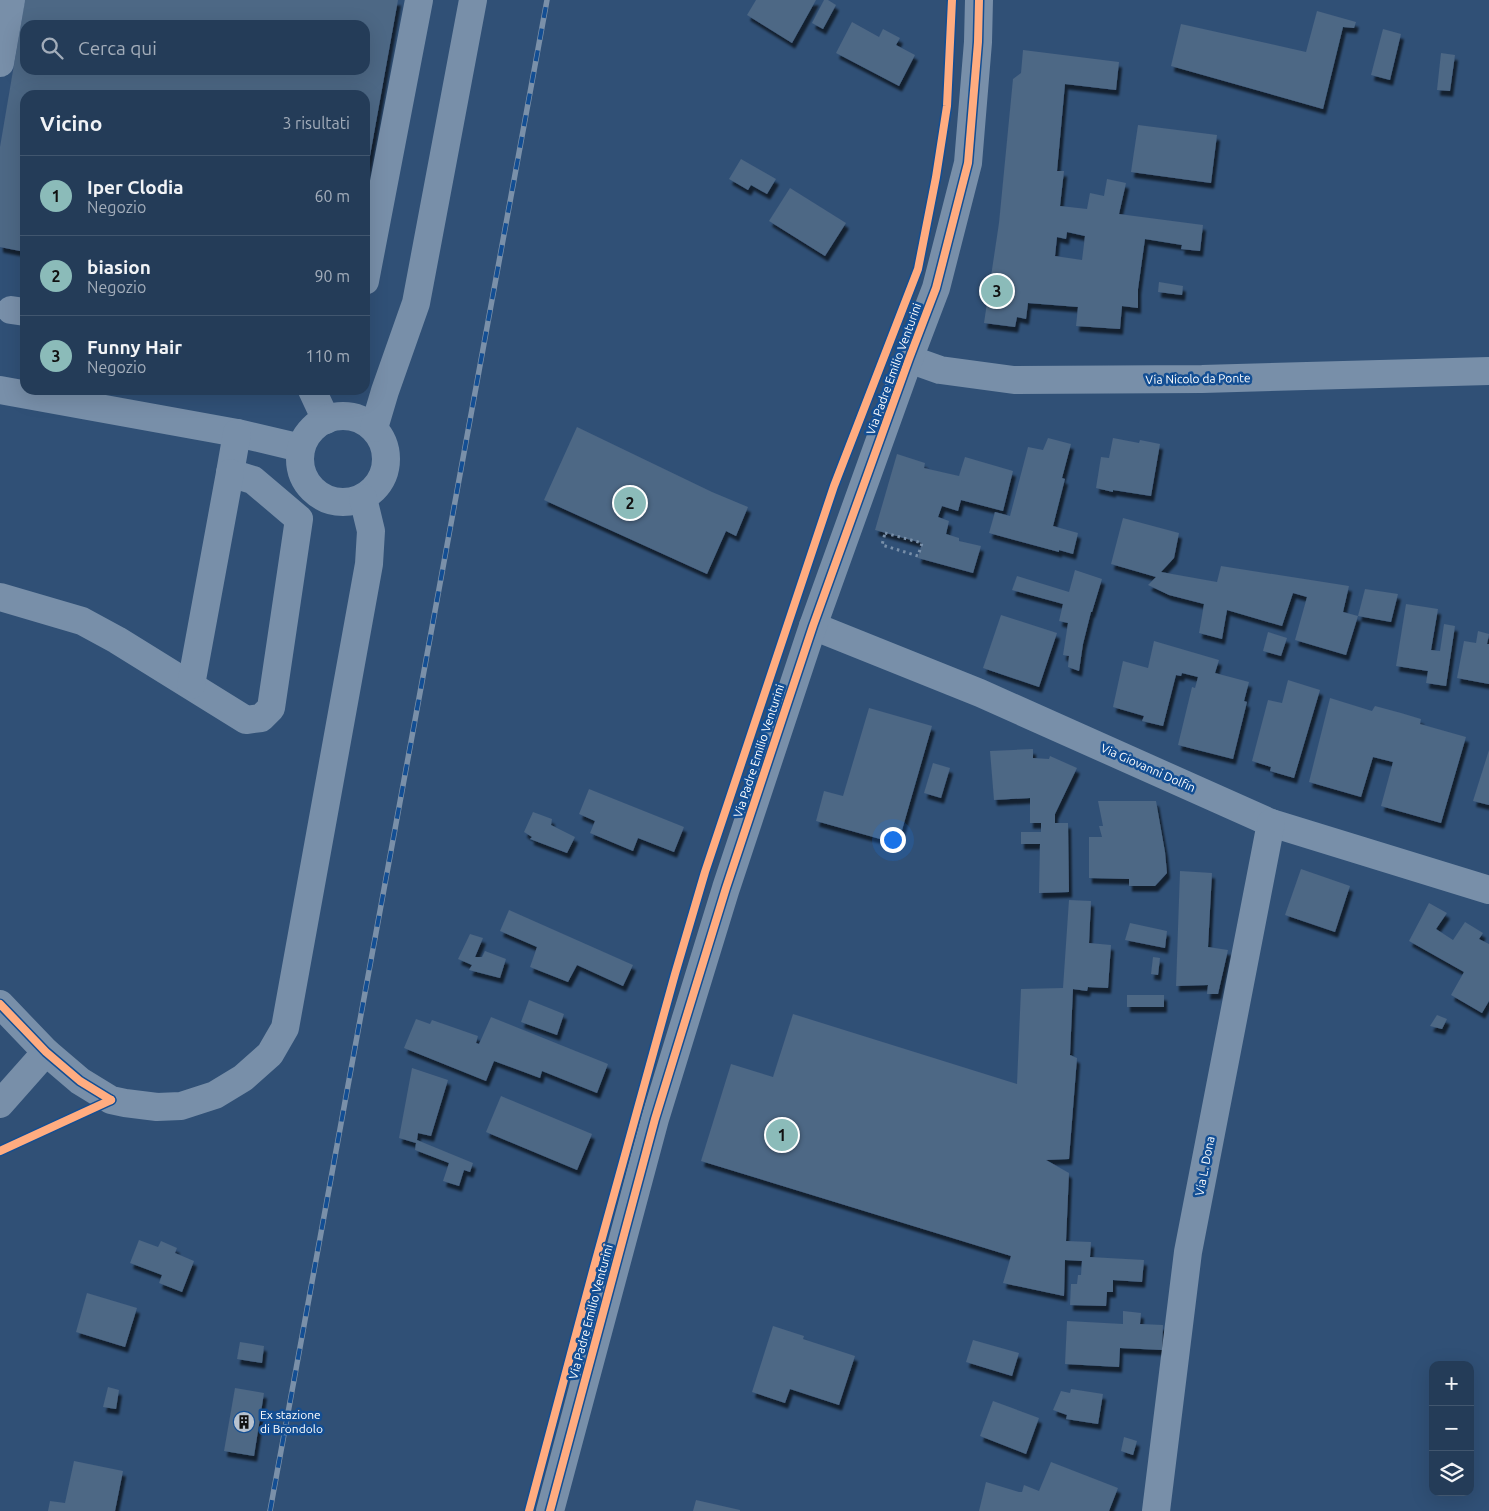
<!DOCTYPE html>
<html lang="it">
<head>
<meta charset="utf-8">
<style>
	:root { --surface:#243c58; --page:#2c435e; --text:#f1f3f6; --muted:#a3adba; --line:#41566e; --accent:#8bbbb9 }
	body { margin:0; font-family:Ubuntu,sans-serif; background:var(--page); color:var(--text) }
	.controls { position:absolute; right:15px; bottom:15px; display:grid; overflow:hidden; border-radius:10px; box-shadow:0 5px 20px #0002 }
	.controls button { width:45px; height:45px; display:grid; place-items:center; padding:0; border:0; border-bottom:1px solid var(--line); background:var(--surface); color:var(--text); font:25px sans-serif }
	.you { position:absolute; left:892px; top:839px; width:18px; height:18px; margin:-12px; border:4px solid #fff; border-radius:50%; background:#1a73e8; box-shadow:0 0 0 8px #1a73e833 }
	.badge { display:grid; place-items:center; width:32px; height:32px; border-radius:50%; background:var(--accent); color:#111; font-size:16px; font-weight:700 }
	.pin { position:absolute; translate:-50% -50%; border:2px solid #fff; box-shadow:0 1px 5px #0006 }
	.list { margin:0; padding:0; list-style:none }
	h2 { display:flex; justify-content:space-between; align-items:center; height:65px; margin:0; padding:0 20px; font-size:21px }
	h2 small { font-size:16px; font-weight:400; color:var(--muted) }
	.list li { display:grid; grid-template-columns:32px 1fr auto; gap:15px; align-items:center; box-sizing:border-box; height:80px; padding:0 20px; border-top:1px solid var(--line) }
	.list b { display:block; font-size:19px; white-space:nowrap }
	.list p { margin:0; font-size:16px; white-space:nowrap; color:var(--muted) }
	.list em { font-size:16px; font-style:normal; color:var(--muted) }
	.icon { flex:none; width:28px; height:28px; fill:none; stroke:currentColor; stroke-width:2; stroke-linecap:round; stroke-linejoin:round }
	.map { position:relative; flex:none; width:1489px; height:1511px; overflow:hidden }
	.search { position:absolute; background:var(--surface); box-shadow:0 5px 20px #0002; left:20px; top:20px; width:350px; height:55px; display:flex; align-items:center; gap:12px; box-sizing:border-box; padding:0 18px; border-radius:15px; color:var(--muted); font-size:19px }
	.panel { position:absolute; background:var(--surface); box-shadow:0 5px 20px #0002; left:20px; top:90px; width:350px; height:305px; border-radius:15px }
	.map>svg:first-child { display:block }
	.building { fill:#4d6785; fill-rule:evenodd; filter:url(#shadow) }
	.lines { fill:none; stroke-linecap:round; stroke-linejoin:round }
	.path { stroke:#788fa9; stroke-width:3; stroke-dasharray:2.5 4; stroke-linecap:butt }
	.minor { stroke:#788fa9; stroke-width:28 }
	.rail-casing { stroke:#7a90a9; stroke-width:5.5 }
	.rail { stroke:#134e93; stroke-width:4; stroke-dasharray:11; stroke-linecap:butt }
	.cycleway-casing { stroke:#134e93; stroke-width:11 }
	.cycleway { stroke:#ffac80; stroke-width:8 }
	.labels { text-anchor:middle; stroke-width:5; stroke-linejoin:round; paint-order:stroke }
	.street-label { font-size:12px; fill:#fff; stroke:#134e93 }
	.poi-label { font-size:12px; fill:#fff; stroke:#134e93; text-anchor:start }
</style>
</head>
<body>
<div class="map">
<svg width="1489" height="1511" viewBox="0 0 1489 1511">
	<defs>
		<filter id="shadow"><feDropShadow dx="3" dy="5.5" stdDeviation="1" flood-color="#0009"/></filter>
	</defs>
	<rect width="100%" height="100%" fill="#305076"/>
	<g class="building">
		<path d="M25,0H398L366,178L365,95H25V252L0,247V147ZM25,25H365V70H25Z"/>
		<path d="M756,0H816L792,43L747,15Z"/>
		<path d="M824,0H828L836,5L823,29L812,23Z"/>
		<path d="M1317,11L1356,22L1354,28L1343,27L1323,109L1171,66L1181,24L1306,52Z"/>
		<path d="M852,22L879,37L883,29L900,38L896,45L915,55L899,86L836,53Z"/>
		<path d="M1383,29L1401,34L1390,80L1371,75Z"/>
		<path d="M1023,50L1119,62L1116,90L1065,84L1057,171H1064L1060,206L1087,209L1090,193L1104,196L1107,179L1126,183L1119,214L1203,225L1200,251L1181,249L1182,245L1145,239L1138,289V308L1122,306L1120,329L1076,326L1078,307L1028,303L1026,319L1017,317L1015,327L984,323L999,223L1013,79L1021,73ZM1067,232L1085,236L1082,260L1055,256L1057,237L1066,239Z"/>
		<path d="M1441,53L1455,55L1450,91L1437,90Z"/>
		<path d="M1138,125L1217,135L1211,183L1131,172Z"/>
		<path d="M741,159L776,179L767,194L751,185L748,190L729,179Z"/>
		<path d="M790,188L846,223L825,256L769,221Z"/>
		<path d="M1159,282L1183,286L1182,295L1158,292Z"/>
		<path d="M577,427L712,492L748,507L736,536L726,531L707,574L544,500Z"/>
		<path d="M1048,438L1071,444L1062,478L1065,479L1053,526L1078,533L1073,554L1059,550V552L989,533L995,512L1010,516L1028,447L1043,450Z"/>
		<path d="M1113,438L1139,443L1140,440L1160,444L1151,496L1113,490V492L1096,488L1101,457L1109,458Z"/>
		<path d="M897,454L925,463L924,468L959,476L965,457L1013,471L1003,511L961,500L958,511L942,506L938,517L949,521L946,534L959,538V541L981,546L973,573L918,558L922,543L875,530Z"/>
		<path d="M1123,518L1179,533L1174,558L1161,572L1217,582L1221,566L1349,586L1343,612L1358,616L1346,655L1295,640L1307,597L1293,593L1282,626L1227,610L1222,639L1199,633L1204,604L1169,595L1148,585L1156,577L1111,564Z"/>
		<path d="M1075,570L1102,579L1092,612H1091L1083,644L1079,671L1068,667L1069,656L1063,655L1068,623L1059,621L1063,604L1012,590L1017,576L1069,592Z"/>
		<path d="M1365,589L1398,594L1391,622L1358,616Z"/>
		<path d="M1406,604L1438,609L1431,650L1440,651L1444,624L1455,626L1446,686L1426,683L1428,671L1396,666Z"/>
		<path d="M1001,615L1057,633L1039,687L983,668Z"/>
		<path d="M1478,631L1489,634L1487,644H1489V684L1457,678L1464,641L1476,643Z"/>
		<path d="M1268,632L1287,638L1281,656L1263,651Z"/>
		<path d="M1154,641L1219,660L1215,673L1249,682L1244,701L1247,702L1233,759L1178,745L1192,687L1195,688L1198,677L1182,673L1181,676L1176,675L1163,726L1142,721L1144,716L1113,707L1123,661L1148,668Z"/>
		<path d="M1288,680L1320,690L1294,778L1270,771L1271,767L1252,761L1268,700L1282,703Z"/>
		<path d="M1330,698L1372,711L1375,706L1401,713L1421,719L1420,724L1466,737L1441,823L1381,806L1393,762L1373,757L1361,797L1309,782Z"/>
		<path d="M869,708L932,726L898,844L816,821L824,791L843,796Z"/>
		<path d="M1033,749V758L1049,759L1050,756L1077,768L1055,814V823H1068L1069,892L1039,893L1040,844H1021V832H1041V823H1030V798L994,800L990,751Z"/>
		<path d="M1489,750V805L1473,801Z"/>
		<path d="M933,763L950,768L941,798L924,793Z"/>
		<path d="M589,789L684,827L674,852L638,838L633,851L590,833L595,821L579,814Z"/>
		<path d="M1098,801H1156L1165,852L1167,873L1155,886H1129V879L1089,878V837H1102L1099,826H1103Z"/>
		<path d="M533,812L552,819L551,825L575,837L567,853L530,839L532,837L524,832Z"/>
		<path d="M1301,869L1350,886L1335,932L1285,915Z"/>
		<path d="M1180,871L1212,873L1208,947L1228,950L1218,994H1207L1208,985L1176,986Z"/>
		<path d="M1069,900L1091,901L1089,943L1111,945L1108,988L1088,987L1087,991L1073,989L1070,1055L1077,1058L1069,1159L1046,1160L1069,1173L1066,1241L1091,1242L1090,1257L1144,1260L1142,1282L1113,1280V1292H1107L1106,1306L1070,1305L1071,1284H1077L1078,1275H1081L1082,1261L1065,1260L1064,1296L1003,1283L1011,1256L701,1161L731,1064L773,1077L793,1014L1017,1084L1021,989L1063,988Z"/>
		<path d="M1429,903L1447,913L1436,929L1453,940L1465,922L1483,933L1479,939L1489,944V1001L1482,1013L1451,995L1464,972L1409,941Z"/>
		<path d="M509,910L633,965L623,986L577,965L568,982L530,967L537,947L500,931Z"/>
		<path d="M1130,923L1167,931L1165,948L1125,940Z"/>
		<path d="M470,934L483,938L475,957H482L485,951L506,959L500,978L469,970L472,965L458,959Z"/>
		<path d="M1153,957L1160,958L1158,975L1151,974Z"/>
		<rect x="1127" y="995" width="37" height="12"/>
		<path d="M529,1000L564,1014L557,1035L521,1022Z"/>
		<path d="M1437,1015L1447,1019L1442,1029L1430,1026Z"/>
		<path d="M491,1017L608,1064L597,1093L542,1071L540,1078L494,1061L486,1081L404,1048L416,1019L430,1024L432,1020L478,1036L476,1043L479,1044Z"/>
		<path d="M412,1068L448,1080L431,1136L418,1133L417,1140L473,1163L470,1172L464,1170L459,1186L443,1181L449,1163L415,1150L416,1143L399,1138Z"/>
		<path d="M501,1096L592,1134L577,1170L486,1132Z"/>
		<path d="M139,1240L158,1247L161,1241L177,1248L175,1253L194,1261L182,1292L159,1283L162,1275L130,1263Z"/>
		<path d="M87,1293L137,1308L125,1347L76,1332Z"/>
		<path d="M1123,1311L1141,1313L1140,1324L1163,1325L1162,1350L1120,1348L1119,1367L1065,1364L1067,1321L1123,1324Z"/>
		<path d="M773,1326L804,1336L803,1339L855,1356L839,1405L790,1389L785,1403L752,1392Z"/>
		<path d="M973,1340L1019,1353L1012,1376L966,1362Z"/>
		<path d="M240,1342L264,1346L262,1363L237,1359Z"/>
		<path d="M108,1387L119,1390L116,1409L103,1407Z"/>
		<path d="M235,1388L264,1393L254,1456L224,1451Z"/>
		<path d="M1071,1389L1103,1394L1098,1424L1066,1419L1067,1415L1053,1410L1061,1391L1070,1393Z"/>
		<path d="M993,1401L1039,1418L1026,1454L980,1436Z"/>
		<path d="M1124,1437L1137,1441L1133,1455L1121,1451Z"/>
		<path d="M74,1461L123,1471L115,1511H48L50,1501L65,1503Z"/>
		<path d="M1051,1462L1118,1488L1109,1511H979L986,1482L1019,1492H1022L1024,1485L1039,1491Z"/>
		<path d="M696,1500L740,1510V1511H693Z"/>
	</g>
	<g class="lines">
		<path class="path" d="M885,533L922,543L918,556L882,545Z"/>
		<g class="minor">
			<path d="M0,63L11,0"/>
			<path d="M365,281L419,0"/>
			<path d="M11,310L25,312"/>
			<path d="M909,359L940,370L1014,380L1202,379L1489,371"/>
			<path d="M0,390L237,433L301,448"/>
			<path d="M312,390L326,420"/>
			<circle cx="343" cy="459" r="43"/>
			<path d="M374,428L385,391L416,303L473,0"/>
			<path d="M0,597L82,621L117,640L246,720L261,718L271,708L299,519L253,480L230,473L237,433"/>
			<path d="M813,626L980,693L1271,823L1489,890"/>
			<path d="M191,685L230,473"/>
			<path d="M0,1004L46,1052L80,1081L111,1100L125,1103L157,1107L181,1106L215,1095L243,1078L270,1054L285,1028L369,564L371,531L363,498"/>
			<path d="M0,1104L46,1052"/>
			<path d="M550,1511L655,1119L726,888L813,626L909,359L936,288L968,163L978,42L979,0"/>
			<path d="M1156,1511L1188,1252L1271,823"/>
		</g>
		<g class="rail-casing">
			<path id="rail" d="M270,1511L547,0"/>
		</g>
		<use href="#rail" class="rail"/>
		<g class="cycleway-casing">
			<g id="cycleway">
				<path d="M0,1004L46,1052L80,1081L111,1100"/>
				<path d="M0,1151L111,1100"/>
				<path d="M529,1511L594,1267L675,974L705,872L834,486L918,269L936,177L947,106L952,0"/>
				<path d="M550,1511L655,1119L726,888L813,626L909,359L936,288L968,163L978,42L979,0"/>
			</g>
		</g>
		<use href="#cycleway" class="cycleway"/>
	</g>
	<defs>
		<g id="building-disc" transform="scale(1.125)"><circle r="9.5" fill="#b7c2cf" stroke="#134e93"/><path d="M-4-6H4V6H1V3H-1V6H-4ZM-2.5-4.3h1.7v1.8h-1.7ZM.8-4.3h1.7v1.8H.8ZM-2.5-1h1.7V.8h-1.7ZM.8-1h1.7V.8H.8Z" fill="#111"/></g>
	</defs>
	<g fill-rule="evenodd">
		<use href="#building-disc" x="244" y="1422"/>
	</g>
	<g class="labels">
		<g class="street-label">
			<text transform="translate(894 369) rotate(-70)" y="4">Via Padre Emilio Venturini</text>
			<text transform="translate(1198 379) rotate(-1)" y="4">Via Nicolo da Ponte</text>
			<text transform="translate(759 751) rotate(-72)" y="4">Via Padre Emilio Venturini</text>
			<text transform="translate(1148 768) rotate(24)" y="4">Via Giovanni Dolfin</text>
			<text transform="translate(1205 1166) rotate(-79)" y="4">Via L. Dona</text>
			<text transform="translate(591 1312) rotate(-75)" y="4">Via Padre Emilio Venturini</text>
		</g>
		<g class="poi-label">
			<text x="260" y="1419">Ex stazione<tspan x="260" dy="14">di Brondolo</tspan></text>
		</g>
	</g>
</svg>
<div class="controls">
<button>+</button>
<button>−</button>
<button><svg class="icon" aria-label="layers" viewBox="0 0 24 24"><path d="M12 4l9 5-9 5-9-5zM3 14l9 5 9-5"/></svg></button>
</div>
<div class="you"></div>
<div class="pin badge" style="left:782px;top:1135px">1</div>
<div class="pin badge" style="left:630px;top:503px">2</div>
<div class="pin badge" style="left:997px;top:291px">3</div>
<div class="search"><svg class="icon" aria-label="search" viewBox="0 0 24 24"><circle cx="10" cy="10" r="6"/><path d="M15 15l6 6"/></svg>Cerca qui</div>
<section class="panel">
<h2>Vicino<small>3 risultati</small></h2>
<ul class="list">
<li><span class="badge">1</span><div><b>Iper Clodia</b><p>Negozio</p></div><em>60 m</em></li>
<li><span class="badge">2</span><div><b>biasion</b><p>Negozio</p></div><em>90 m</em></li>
<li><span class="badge">3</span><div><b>Funny Hair</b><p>Negozio</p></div><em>110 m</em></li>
</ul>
</section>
</div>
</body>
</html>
